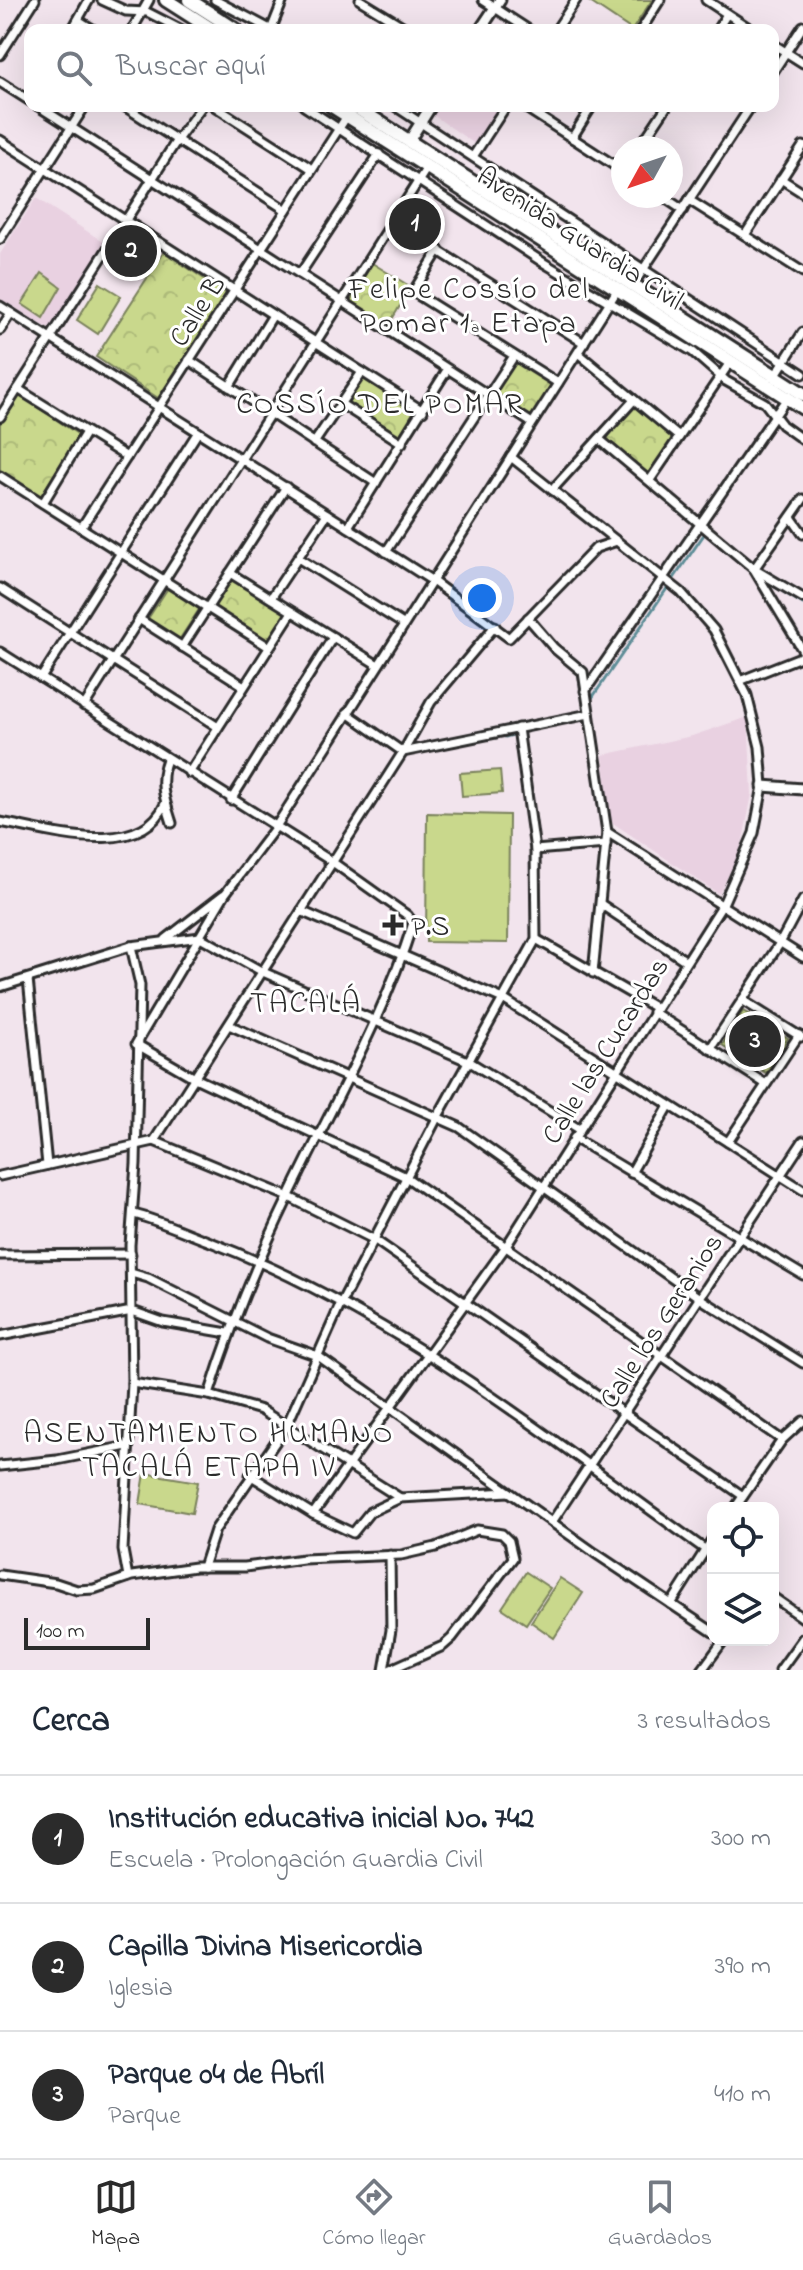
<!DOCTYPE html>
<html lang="es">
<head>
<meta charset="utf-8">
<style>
	:root { --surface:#fff; --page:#f6f6f7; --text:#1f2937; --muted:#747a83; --line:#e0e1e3; --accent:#2b2b2b }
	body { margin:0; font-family:"Indie Flower",sans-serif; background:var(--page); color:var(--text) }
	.controls { position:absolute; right:24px; bottom:24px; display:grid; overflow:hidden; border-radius:16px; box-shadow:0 8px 32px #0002 }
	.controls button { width:72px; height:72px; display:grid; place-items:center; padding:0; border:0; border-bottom:2px solid var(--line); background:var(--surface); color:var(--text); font:40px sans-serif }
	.compass { position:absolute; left:611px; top:136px; width:72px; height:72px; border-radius:50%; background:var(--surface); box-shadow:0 8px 32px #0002; rotate:230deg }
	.scale { position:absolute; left:24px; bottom:20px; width:126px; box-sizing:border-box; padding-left:8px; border:4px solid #2b2b2b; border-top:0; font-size:22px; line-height:28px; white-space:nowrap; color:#2b2b2b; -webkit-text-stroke:6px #fff; paint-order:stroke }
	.you { position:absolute; left:482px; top:598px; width:28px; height:28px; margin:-20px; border:6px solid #fff; border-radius:50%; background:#1a73e8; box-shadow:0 0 0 12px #1a73e833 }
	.badge { display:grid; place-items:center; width:52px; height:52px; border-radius:50%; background:var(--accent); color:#fff; font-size:26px; font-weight:700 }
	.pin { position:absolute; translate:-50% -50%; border:4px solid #fff; box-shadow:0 2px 8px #0006 }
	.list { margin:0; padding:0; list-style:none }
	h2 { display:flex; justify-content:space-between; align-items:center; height:104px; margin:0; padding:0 32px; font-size:34px }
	h2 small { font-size:26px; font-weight:400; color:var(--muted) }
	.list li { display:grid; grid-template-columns:52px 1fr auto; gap:24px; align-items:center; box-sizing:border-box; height:128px; padding:0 32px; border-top:2px solid var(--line) }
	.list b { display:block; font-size:30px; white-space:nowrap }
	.list p { margin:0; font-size:26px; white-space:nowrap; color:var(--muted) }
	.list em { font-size:26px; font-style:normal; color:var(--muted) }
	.icon { flex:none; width:44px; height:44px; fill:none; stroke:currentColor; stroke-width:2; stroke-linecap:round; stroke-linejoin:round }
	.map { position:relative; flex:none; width:803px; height:1670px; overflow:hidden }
	.search { position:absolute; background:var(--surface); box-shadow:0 8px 32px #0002; left:24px; right:24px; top:24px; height:88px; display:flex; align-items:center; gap:20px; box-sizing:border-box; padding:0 28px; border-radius:16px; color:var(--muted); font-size:30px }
	.sheet { height:488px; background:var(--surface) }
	nav { display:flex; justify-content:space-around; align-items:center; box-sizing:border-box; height:112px; border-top:2px solid var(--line); background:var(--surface); font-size:22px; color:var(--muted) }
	nav a { display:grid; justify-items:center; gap:4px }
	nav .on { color:var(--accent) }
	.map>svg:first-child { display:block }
	.built { fill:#e9d1e1 }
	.park { fill:url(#park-crowns); stroke:#7a825c; stroke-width:2 }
	.garden { fill:#c9d88c; stroke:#7a825c; stroke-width:2 }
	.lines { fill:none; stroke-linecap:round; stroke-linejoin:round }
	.stream { stroke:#5d8c96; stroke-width:3 }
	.street-casing { stroke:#2b2b2b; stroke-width:13 }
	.secondary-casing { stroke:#2b2b2b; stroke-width:15 }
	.highway-casing { stroke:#2b2b2b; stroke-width:18 }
	.street { stroke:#fff; stroke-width:7 }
	.secondary { stroke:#fff; stroke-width:9 }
	.highway { stroke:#fff; stroke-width:12 }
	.poi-dot { fill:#2b2b2b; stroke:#fff; stroke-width:3 }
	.labels { text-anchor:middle; stroke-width:6; stroke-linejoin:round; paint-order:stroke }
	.street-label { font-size:28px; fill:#2b2b2b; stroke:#fff }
	.poi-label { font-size:28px; fill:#2b2b2b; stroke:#fff; text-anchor:start }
	.neighbourhood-label { font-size:30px; letter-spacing:2px; fill:#2b2b2b; stroke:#fff }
</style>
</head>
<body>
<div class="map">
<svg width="803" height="1670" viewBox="0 0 803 1670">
	<defs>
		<pattern id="park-crowns" width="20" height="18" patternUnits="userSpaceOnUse" patternTransform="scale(2)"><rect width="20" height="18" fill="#c9d88c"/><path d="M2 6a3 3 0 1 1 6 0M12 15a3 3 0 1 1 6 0" fill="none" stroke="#adba79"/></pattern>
	</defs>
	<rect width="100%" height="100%" fill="#f2e4ed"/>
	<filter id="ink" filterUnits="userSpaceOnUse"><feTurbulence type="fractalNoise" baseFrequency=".0125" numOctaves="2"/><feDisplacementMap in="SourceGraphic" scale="16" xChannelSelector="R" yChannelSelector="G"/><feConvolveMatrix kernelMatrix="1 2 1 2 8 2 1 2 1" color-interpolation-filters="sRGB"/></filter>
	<g filter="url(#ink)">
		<g class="built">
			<path d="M435,106H499L475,144L430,113Z"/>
			<path d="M36,198L105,243L51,330L0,299V254Z"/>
			<path d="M748,717L752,794L741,850L719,894L610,821L603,755L692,736Z"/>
		</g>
		<g class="park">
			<path d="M164,252L227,294L158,398L96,357Z"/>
			<path d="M372,263L411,287L388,326L350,302Z"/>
			<path d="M515,360L551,385L531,418L493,394Z"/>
			<path d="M361,377L414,411L398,438L344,403Z"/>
			<path d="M18,394L79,435L40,497L0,471V422Z"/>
			<path d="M633,405L675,439L648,475L605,441Z"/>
			<path d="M231,577L288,615L269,644L212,607Z"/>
			<path d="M168,588L200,608L179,640L147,620Z"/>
			<path d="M743,1011L788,1038L766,1073L722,1045Z"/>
		</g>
		<g class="garden">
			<path d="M587,0H652L632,30Z"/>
			<path d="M42,273L61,287L43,318L22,304Z"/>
			<path d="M100,283L121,296L98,334L77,320Z"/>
			<path d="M500,770L502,793L462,796L460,773Z"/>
			<path d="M427,813L509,815L508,943L426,942Z"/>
			<path d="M145,1473L198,1482L192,1513L140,1504Z"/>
			<path d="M526,1572L550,1588L526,1624L502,1608Z"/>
			<path d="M560,1578L583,1593L554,1638L531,1622Z"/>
		</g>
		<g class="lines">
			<g class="stream">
				<path d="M762,579L803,604"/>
				<path d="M590,701L705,533L755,575"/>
				<path d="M505,737L571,720"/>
			</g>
			<g class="street-casing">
				<g id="street">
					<path d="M102,0L126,11L147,12L182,30"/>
					<path d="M215,0L272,30"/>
					<path d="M360,0L409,30"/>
					<path d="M483,0L529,30"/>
					<path d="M706,0L752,30"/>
					<path d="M78,20L94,30"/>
					<path d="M72,30L89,0"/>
					<path d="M132,30L149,0"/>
					<path d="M271,30L283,0"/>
					<path d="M556,30L576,0"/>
					<path d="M641,30L660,0"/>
					<path d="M717,30L727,14"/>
					<path d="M773,44L803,63"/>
					<path d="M0,55L35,0"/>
					<path d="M773,72L803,26"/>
					<path d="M0,82L30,101"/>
					<path d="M38,106L532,423"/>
					<path d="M124,106L286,210"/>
					<path d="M214,106L312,169"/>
					<path d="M304,106L544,263L693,352L726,381L765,403L782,425L803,440"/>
					<path d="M395,106L803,374"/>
					<path d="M523,106L623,171"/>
					<path d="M572,138L592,106"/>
					<path d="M0,140L423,411"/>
					<path d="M639,148L667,106"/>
					<path d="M474,155L506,106"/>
					<path d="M781,179L803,193"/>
					<path d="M662,196L683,210"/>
					<path d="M689,200L803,272"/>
					<path d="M393,222L584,343"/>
					<path d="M745,235L803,146"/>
					<path d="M0,239L85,106"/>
					<path d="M439,250L413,292L558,383"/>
					<path d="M300,274L379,154"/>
					<path d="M633,285L751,106"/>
					<path d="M618,289L275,828L225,894L136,1044L195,1078L406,1177L782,1440"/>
					<path d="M0,306L431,580L509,638L596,548L617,541"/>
					<path d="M0,330L11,313"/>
					<path d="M578,353L679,437"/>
					<path d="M189,360L376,483"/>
					<path d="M775,376L803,332"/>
					<path d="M229,387L273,315"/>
					<path d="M18,389L127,457"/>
					<path d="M341,404L402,443"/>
					<path d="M0,417L177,140L202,106"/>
					<path d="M599,439L754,569L803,598"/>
					<path d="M314,443L362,372"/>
					<path d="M0,476L269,647"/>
					<path d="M650,480L731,361"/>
					<path d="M552,490L634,400"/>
					<path d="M43,503L86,432"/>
					<path d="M791,517L803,534"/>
					<path d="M348,527L447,370"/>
					<path d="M81,528L347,116"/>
					<path d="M386,552L514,356"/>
					<path d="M298,558L403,624"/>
					<path d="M754,569L803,499"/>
					<path d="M755,571L803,651"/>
					<path d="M230,573L378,665"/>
					<path d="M0,588L218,727"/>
					<path d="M271,598L327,514"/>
					<path d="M528,618L554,648L583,672L607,832L593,973"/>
					<path d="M139,619L244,686"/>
					<path d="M182,647L286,487"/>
					<path d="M0,652L331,861L407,915L413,923C383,1019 332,1106 289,1196C258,1260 230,1327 209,1395"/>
					<path d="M41,678L198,432"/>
					<path d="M742,680L803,656"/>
					<path d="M585,691L787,398"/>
					<path d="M84,706L428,166"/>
					<path d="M347,713L403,752L589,714"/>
					<path d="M167,759C158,782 165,801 172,823"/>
					<path d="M189,773L292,612"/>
					<path d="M231,800L333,637"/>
					<path d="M0,822C46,830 140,861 165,804"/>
					<path d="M607,832L803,957"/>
					<path d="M535,850L606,844"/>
					<path d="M602,905L686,961"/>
					<path d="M301,911L503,999L803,1190"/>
					<path d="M166,939L223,895"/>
					<path d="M536,939L656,1008"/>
					<path d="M28,979L47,1165"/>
					<path d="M0,987L131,946L200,937L263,972L470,1062L579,1129"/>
					<path d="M742,1000L801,1037"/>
					<path d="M653,1012L766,1084"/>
					<path d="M229,1025L459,1127L701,1299L803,1363"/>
					<path d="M710,1049L780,943L803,900"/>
					<path d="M574,1138L803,1275"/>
					<path d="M154,1141L403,752L431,702L495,626"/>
					<path d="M728,1142L799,1035"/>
					<path d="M631,1173L669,1106"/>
					<path d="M0,1176L154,1141L289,1197L375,1240L743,1496"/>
					<path d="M134,1214C160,1221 184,1232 208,1241C395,1312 552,1441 713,1555"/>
					<path d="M0,1255L131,1254"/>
					<path d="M131,1273L148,1278L267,1338L318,1356L595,1553L713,1632"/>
					<path d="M0,1336L132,1311L163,1322L228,1333"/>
					<path d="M132,1383L209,1395L261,1410L400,1498"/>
					<path d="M0,1466L57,1460L127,1446"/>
					<path d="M250,1475L313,1514L353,1533L370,1512L400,1498L509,1492"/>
					<path d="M735,1508L782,1440L803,1421"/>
					<path d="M313,1514L507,1245L723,904L754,833L763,786L760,747L747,695L714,630L681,592L511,457"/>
					<path d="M552,1522L803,1141"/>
					<path d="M203,1567L215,1530L287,1425L342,1301L437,1118L536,939L535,850L518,728"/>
					<path d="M0,1575L56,1583L77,1590L94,1589L132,1576L195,1567H245L303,1559L401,1555L436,1547L477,1530L502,1534L509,1541L513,1558L452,1638L443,1646L389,1670"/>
					<path d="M128,1577L123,1550L132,1383L130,1245L136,1164L140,985L131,946"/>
					<path d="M773,1597L803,1618"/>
					<path d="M671,1604L713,1538"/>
					<path d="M384,1670L391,1630L390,1555"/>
					<path d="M702,1670L724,1640"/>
					<path d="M780,1670L803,1638"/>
				</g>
			</g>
			<g class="secondary-casing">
				<g id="secondary">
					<path d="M480,30L500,0"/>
					<path d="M409,141L431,106"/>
					<path d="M763,786L803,789"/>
				</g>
			</g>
			<g class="highway-casing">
				<g id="highway">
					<path d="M166,0L213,30"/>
					<path d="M189,0L236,30"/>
					<path d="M332,106L803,408"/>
					<path d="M354,106L803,394"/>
				</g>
			</g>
			<use href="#street" class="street"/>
			<use href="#secondary" class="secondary"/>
			<use href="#highway" class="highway"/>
		</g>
	</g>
	<path class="poi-dot" d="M389 913h8v8h8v8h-8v8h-8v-8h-8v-8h8z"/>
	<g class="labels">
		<g class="street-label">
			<text transform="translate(581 237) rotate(33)" y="10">Avenida Guardia Civil</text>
			<text transform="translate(196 310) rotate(-57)" y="10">Calle B</text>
			<text transform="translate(604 1050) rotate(-58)" y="10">Calle las Cucardas</text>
			<text transform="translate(660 1320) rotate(-57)" y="10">Calle los Geranios</text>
		</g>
		<g class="poi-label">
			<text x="411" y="935">P.S</text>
		</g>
		<g class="neighbourhood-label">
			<text x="469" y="298">Felipe Cossío del<tspan x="469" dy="34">Pomar 1ª Etapa</tspan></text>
			<text x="380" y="413">COSSÍO DEL POMAR</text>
			<text x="306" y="1012">TACALÁ</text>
			<text x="209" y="1442">ASENTAMIENTO HUMANO<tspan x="209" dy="34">TACALÁ ETAPA IV</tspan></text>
		</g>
	</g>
</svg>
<div class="controls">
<button><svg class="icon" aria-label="locate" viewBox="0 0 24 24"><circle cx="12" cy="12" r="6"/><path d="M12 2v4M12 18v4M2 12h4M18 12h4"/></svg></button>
<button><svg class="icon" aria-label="layers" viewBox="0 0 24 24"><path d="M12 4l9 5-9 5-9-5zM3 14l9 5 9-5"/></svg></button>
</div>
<svg class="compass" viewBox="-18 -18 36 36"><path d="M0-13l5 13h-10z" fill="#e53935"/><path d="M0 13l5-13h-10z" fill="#747a83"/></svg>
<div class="scale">100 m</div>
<div class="you"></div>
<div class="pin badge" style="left:415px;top:224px">1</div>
<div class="pin badge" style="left:131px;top:251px">2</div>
<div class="pin badge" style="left:755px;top:1041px">3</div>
<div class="search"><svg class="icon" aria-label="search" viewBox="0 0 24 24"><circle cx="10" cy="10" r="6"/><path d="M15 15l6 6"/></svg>Buscar aquí</div>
</div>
<section class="sheet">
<h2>Cerca<small>3 resultados</small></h2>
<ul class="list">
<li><span class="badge">1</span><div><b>Institución educativa inicial No. 742</b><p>Escuela · Prolongación Guardia Civil</p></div><em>300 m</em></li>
<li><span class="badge">2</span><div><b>Capilla Divina Misericordia</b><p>Iglesia</p></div><em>390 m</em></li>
<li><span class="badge">3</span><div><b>Parque 04 de Abríl</b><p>Parque</p></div><em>410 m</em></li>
</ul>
</section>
<nav>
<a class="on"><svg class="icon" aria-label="map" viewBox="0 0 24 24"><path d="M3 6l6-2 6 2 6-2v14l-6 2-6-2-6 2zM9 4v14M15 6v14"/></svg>Mapa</a>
<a><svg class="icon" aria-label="directions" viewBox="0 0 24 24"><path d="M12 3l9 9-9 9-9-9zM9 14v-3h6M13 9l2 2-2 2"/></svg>Cómo llegar</a>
<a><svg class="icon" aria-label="saved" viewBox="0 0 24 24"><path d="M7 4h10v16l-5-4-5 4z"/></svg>Guardados</a>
</nav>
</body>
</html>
